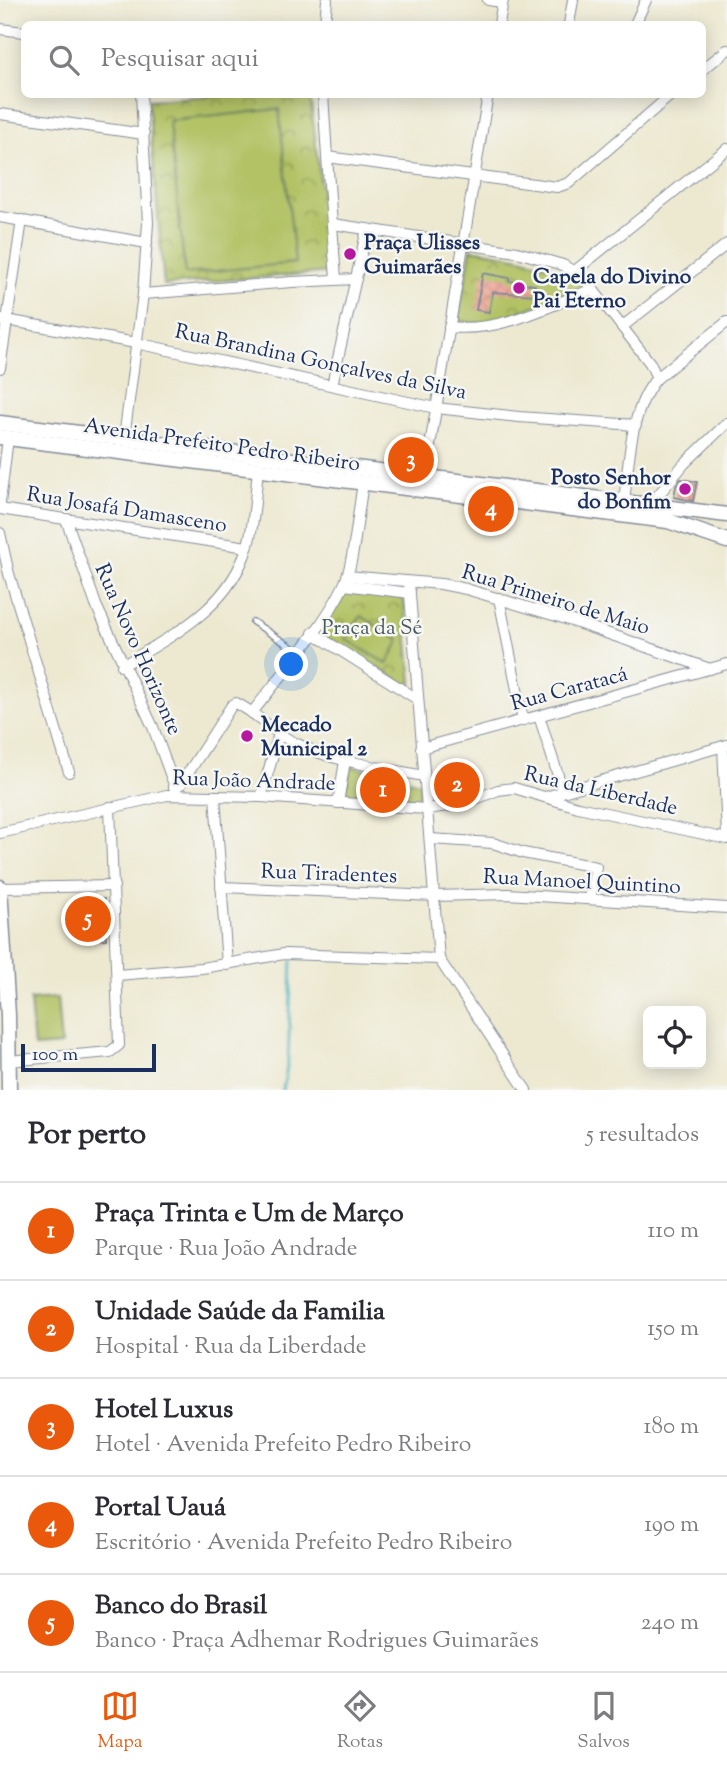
<!DOCTYPE html>
<html lang="pt">
<head>
<meta charset="utf-8">
<style>
	:root { --surface:#fff; --page:#f2f2f3; --text:#2b2b33; --muted:#7c7c81; --line:#e1e1e2; --accent:#ea580c }
	body { margin:0; font-family:"Sorts Mill Goudy",serif; background:var(--page); color:var(--text) }
	.controls { position:absolute; right:21px; bottom:21px; display:grid; overflow:hidden; border-radius:10px; box-shadow:0 4px 18px #0003 }
	.controls button { width:63px; height:63px; display:grid; place-items:center; padding:0; border:0; border-bottom:2px solid var(--line); background:var(--surface); color:var(--text); font:35px sans-serif }
	.scale { position:absolute; left:21px; bottom:18px; width:135px; box-sizing:border-box; padding-left:7px; border:4px solid #1b2f5e; border-top:0; font-size:19px; line-height:24px; white-space:nowrap; color:#1b2f5e; -webkit-text-stroke:5px #f6f6f2; paint-order:stroke }
	.you { position:absolute; left:292px; top:665px; width:24px; height:24px; margin:-18px; border:5px solid #fff; border-radius:50%; background:#1a73e8; box-shadow:0 0 0 10px #1a73e833 }
	.badge { display:grid; place-items:center; width:46px; height:46px; border-radius:50%; background:var(--accent); color:#fff; font-size:23px; font-weight:700 }
	.pin { position:absolute; translate:-50% -50%; border:4px solid #fff; box-shadow:0 2px 7px #0006 }
	.list { margin:0; padding:0; list-style:none }
	h2 { display:flex; justify-content:space-between; align-items:center; height:91px; margin:0; padding:0 28px; font-size:30px }
	h2 small { font-size:23px; font-weight:400; color:var(--muted) }
	.list li { display:grid; grid-template-columns:46px 1fr auto; gap:21px; align-items:center; box-sizing:border-box; height:98px; padding:0 28px; border-top:2px solid var(--line) }
	.list b { display:block; font-size:26px; white-space:nowrap }
	.list p { margin:0; font-size:23px; white-space:nowrap; color:var(--muted) }
	.list em { font-size:23px; font-style:normal; color:var(--muted) }
	.icon { flex:none; width:38px; height:38px; fill:none; stroke:currentColor; stroke-width:2; stroke-linecap:round; stroke-linejoin:round }
	.map { position:relative; flex:none; width:727px; height:1090px; overflow:hidden }
	.search { position:absolute; background:var(--surface); box-shadow:0 4px 18px #0003; left:21px; right:21px; top:21px; height:77px; display:flex; align-items:center; gap:18px; box-sizing:border-box; padding:0 24px; border-radius:10px; color:var(--muted); font-size:26px }
	.sheet { height:581px; background:var(--surface) }
	nav { display:flex; justify-content:space-around; align-items:center; box-sizing:border-box; height:98px; border-top:2px solid var(--line); background:var(--surface); font-size:19px; color:var(--muted) }
	nav a { display:grid; justify-items:center; gap:4px }
	nav .on { color:var(--accent) }
	.map>svg:first-child { display:block }
	.park { fill:url(#park-crowns); stroke:#667862; stroke-width:2 }
	.pitch { fill:#b2c265; stroke:#667862; stroke-width:2 }
	.lines { fill:none; stroke-linecap:round; stroke-linejoin:round }
	.stream { stroke:#44b1c1; stroke-width:2.5 }
	.building { fill:url(#building-cross-hatch) }
	.lane-casing { stroke:#848c98; stroke-width:8 }
	.street-casing { stroke:#848c98; stroke-width:12 }
	.secondary-casing { stroke:#848c98; stroke-width:17 }
	.lane { stroke:#fff; stroke-width:5 }
	.street { stroke:#fff; stroke-width:10 }
	.secondary { stroke:#fff; stroke-width:14 }
	.poi-dot { fill:#b5179e; stroke:#f6f6f2; stroke-width:2.5 }
	.labels { text-anchor:middle; stroke-width:5; stroke-linejoin:round; paint-order:stroke }
	.poi-label { font-size:21px; font-weight:bold; fill:#1b2f5e; stroke:#f6f6f2; text-anchor:start }
	.street-label { font-size:21px; fill:#1b2f5e; stroke:#f6f6f2 }
	.park-label { font-size:21px; fill:#485b60; stroke:#f6f6f2 }
</style>
</head>
<body>
<div class="map">
<svg width="727" height="1090" viewBox="0 0 727 1090">
	<defs>
		<pattern id="park-crowns" width="20" height="18" patternUnits="userSpaceOnUse" patternTransform="scale(1.75)"><rect width="20" height="18" fill="#b2c265"/><path d="M2 6a3 3 0 1 1 6 0M12 15a3 3 0 1 1 6 0" fill="none" stroke="#909e56"/></pattern>
		<pattern id="building-cross-hatch" width="8" height="8" patternUnits="userSpaceOnUse" patternTransform="scale(1.75)"><rect width="8" height="8" fill="#efa596"/><path d="M0 0l8 8M0 8l8-8" fill="none" stroke="#cc8e84"/></pattern>
	</defs>
	<rect width="100%" height="100%" fill="#f6f6f2"/>
	<filter id="ink" filterUnits="userSpaceOnUse"><feTurbulence type="fractalNoise" baseFrequency=".0143" numOctaves="2"/><feDisplacementMap in="SourceGraphic" scale="14" xChannelSelector="R" yChannelSelector="G"/><feConvolveMatrix kernelMatrix="1 2 1 2 8 2 1 2 1" color-interpolation-filters="sRGB"/></filter>
	<filter id="wash" filterUnits="userSpaceOnUse"><feTurbulence type="fractalNoise" baseFrequency=".00686" numOctaves="4" result="noise"/><feDisplacementMap in="SourceGraphic" scale="28" xChannelSelector="R" yChannelSelector="G"/><feGaussianBlur stdDeviation="1.57" result="paint"/><feColorMatrix in="noise" values="0 0 0 0 0 0 0 0 0 0 0 0 0 0 0 0 0 1.4 0 .05"/><feComposite in="paint" operator="in"/></filter>
	<g filter="url(#wash)">
		<rect width="100%" height="100%" fill="#ede9d1"/>
		<g class="park">
			<path d="M232,95H310L331,272L164,285L148,100Z"/>
			<path d="M471,249C510,255 546,261 581,281V290L484,324L458,322Z"/>
			<path d="M347,591L396,595L404,600L412,683L408,685L324,637L322,628Z"/>
			<path d="M350,766L420,783L419,805L345,797Z"/>
		</g>
		<g class="pitch">
			<path d="M279,109L295,263L185,274L169,121Z"/>
			<path d="M361,616L400,640L387,664L346,639Z"/>
			<path d="M57,998L61,1045L34,1047L30,1000Z"/>
		</g>
		<g class="lines">
			<path class="stream" d="M283,1090L288,1060L292,961"/>
		</g>
		<g id="blocks">
			<g class="building">
				<path d="M483,273L509,278V281L535,285L534,295L493,292L489,312L476,310Z"/>
				<path d="M404,450L421,453L419,466L402,464Z"/>
				<path d="M681,479L697,482L693,501L674,497L676,486Z"/>
				<path d="M450,771H462L463,791H459V795H452Z"/>
				<path d="M104,899L106,939L82,940V935H72L70,904L90,903V900Z"/>
			</g>
		</g>
	</g>
	<g filter="url(#ink)">
		<use href="#blocks" fill-opacity="0" stroke="#848c98" stroke-width="2"/>
		<g class="lines">
			<g class="lane-casing">
				<path id="lane" d="M253,622L299,652"/>
			</g>
			<g class="street-casing">
				<g id="street">
					<path d="M488,0L502,2"/>
					<path d="M325,24L327,0"/>
					<path d="M499,24L503,0"/>
					<path d="M569,24L573,0"/>
					<path d="M635,24L646,0"/>
					<path d="M0,29L24,32"/>
					<path d="M702,70L727,50"/>
					<path d="M323,94L327,157L557,187L569,183L672,94"/>
					<path d="M0,114L144,134"/>
					<path d="M327,157L336,279"/>
					<path d="M0,217L147,243"/>
					<path d="M333,224L517,252L563,265L584,278L650,363L657,378"/>
					<path d="M575,271L727,149"/>
					<path d="M143,294L292,282L356,279"/>
					<path d="M0,319L136,343L436,408L519,417L636,425"/>
					<path d="M449,327C499,333 547,307 593,289"/>
					<path d="M622,327L727,244"/>
					<path d="M0,368L22,220"/>
					<path d="M332,385L367,229"/>
					<path d="M124,438L143,294L148,223L141,94"/>
					<path d="M425,476L488,94"/>
					<path d="M624,502C629,462 630,409 657,378L727,322"/>
					<path d="M0,503L8,438"/>
					<path d="M650,505L684,464L727,423"/>
					<path d="M0,509L247,547"/>
					<path d="M66,519L96,605L153,727L176,790"/>
					<path d="M0,533L9,574L69,772"/>
					<path d="M347,576L441,584L466,589L563,618L710,669"/>
					<path d="M409,582L439,959L526,1090"/>
					<path d="M344,585L410,593"/>
					<path d="M499,598L523,720"/>
					<path d="M313,633L417,699"/>
					<path d="M122,666C174,634 230,608 248,545C255,521 255,494 258,470"/>
					<path d="M252,713C281,675 324,627 344,585C354,563 358,510 363,484"/>
					<path d="M539,716L563,791"/>
					<path d="M723,746L727,836"/>
					<path d="M421,748L727,664"/>
					<path d="M174,787L181,784L232,705L236,703C257,713 272,732 293,742C333,762 380,767 424,776"/>
					<path d="M215,796L227,965"/>
					<path d="M261,797L279,734"/>
					<path d="M545,797L727,745"/>
					<path d="M338,803L345,761"/>
					<path d="M0,833L167,795L261,797L426,809L463,804L498,790L514,788L578,807L727,839"/>
					<path d="M430,839L493,843L523,853L596,867L590,899"/>
					<path d="M221,887L435,896L507,894L727,908"/>
					<path d="M1,888L114,886"/>
					<path d="M117,975L202,968L284,954L439,959"/>
					<path d="M8,1061L110,1052L119,1045L110,807"/>
				</g>
			</g>
			<g class="secondary-casing">
				<g id="secondary">
					<path d="M0,423L727,515"/>
					<path d="M0,437L668,521L727,541"/>
					<path d="M0,887L8,1015L9,1090"/>
				</g>
			</g>
			<use href="#lane" class="lane"/>
			<use href="#street" class="street"/>
			<use href="#secondary" class="secondary"/>
		</g>
	</g>
	<g class="poi-dot">
		<circle cx="350" cy="254" r="7"/>
		<circle cx="519" cy="288" r="7"/>
		<circle cx="685" cy="489" r="7"/>
		<circle cx="247" cy="736" r="7"/>
	</g>
	<g class="labels">
		<g class="poi-label">
			<text x="364" y="249">Praça Ulisses<tspan x="364" dy="24">Guimarães</tspan></text>
			<text x="533" y="283">Capela do Divino<tspan x="533" dy="24">Pai Eterno</tspan></text>
			<text x="671" y="484" text-anchor="end">Posto Senhor<tspan x="671" dy="24">do Bonfim</tspan></text>
			<text x="261" y="731">Mecado<tspan x="261" dy="24">Municipal 2</tspan></text>
		</g>
		<g class="street-label">
			<text transform="translate(321 361) rotate(12)" y="7">Rua Brandina Gonçalves da Silva</text>
			<text transform="translate(222 444) rotate(8)" y="7">Avenida Prefeito Pedro Ribeiro</text>
			<text transform="translate(127 509) rotate(9)" y="7">Rua Josafá Damasceno</text>
			<text transform="translate(556 599) rotate(17)" y="7">Rua Primeiro de Maio</text>
			<text transform="translate(139 649) rotate(66)" y="7">Rua Novo Horizonte</text>
			<text transform="translate(569 688) rotate(-15)" y="7">Rua Caratacá</text>
			<text transform="translate(254 780) rotate(2)" y="7">Rua João Andrade</text>
			<text transform="translate(601 790) rotate(13)" y="7">Rua da Liberdade</text>
			<text transform="translate(329 873) rotate(2)" y="7">Rua Tiradentes</text>
			<text transform="translate(582 881) rotate(3)" y="7">Rua Manoel Quintino</text>
		</g>
		<g class="park-label">
			<text x="372" y="634">Praça da Sé</text>
		</g>
	</g>
</svg>
<div class="controls">
<button><svg class="icon" aria-label="locate" viewBox="0 0 24 24"><circle cx="12" cy="12" r="6"/><path d="M12 2v4M12 18v4M2 12h4M18 12h4"/></svg></button>
</div>
<div class="scale">100 m</div>
<div class="you"></div>
<div class="pin badge" style="left:383px;top:790px">1</div>
<div class="pin badge" style="left:457px;top:785px">2</div>
<div class="pin badge" style="left:411px;top:460px">3</div>
<div class="pin badge" style="left:491px;top:509px">4</div>
<div class="pin badge" style="left:88px;top:919px">5</div>
<div class="search"><svg class="icon" aria-label="search" viewBox="0 0 24 24"><circle cx="10" cy="10" r="6"/><path d="M15 15l6 6"/></svg>Pesquisar aqui</div>
</div>
<section class="sheet">
<h2>Por perto<small>5 resultados</small></h2>
<ul class="list">
<li><span class="badge">1</span><div><b>Praça Trinta e Um de Março</b><p>Parque · Rua João Andrade</p></div><em>110 m</em></li>
<li><span class="badge">2</span><div><b>Unidade Saúde da Familia</b><p>Hospital · Rua da Liberdade</p></div><em>150 m</em></li>
<li><span class="badge">3</span><div><b>Hotel Luxus</b><p>Hotel · Avenida Prefeito Pedro Ribeiro</p></div><em>180 m</em></li>
<li><span class="badge">4</span><div><b>Portal Uauá</b><p>Escritório · Avenida Prefeito Pedro Ribeiro</p></div><em>190 m</em></li>
<li><span class="badge">5</span><div><b>Banco do Brasil</b><p>Banco · Praça Adhemar Rodrigues Guimarães</p></div><em>240 m</em></li>
</ul>
</section>
<nav>
<a class="on"><svg class="icon" aria-label="map" viewBox="0 0 24 24"><path d="M3 6l6-2 6 2 6-2v14l-6 2-6-2-6 2zM9 4v14M15 6v14"/></svg>Mapa</a>
<a><svg class="icon" aria-label="directions" viewBox="0 0 24 24"><path d="M12 3l9 9-9 9-9-9zM9 14v-3h6M13 9l2 2-2 2"/></svg>Rotas</a>
<a><svg class="icon" aria-label="saved" viewBox="0 0 24 24"><path d="M7 4h10v16l-5-4-5 4z"/></svg>Salvos</a>
</nav>
</body>
</html>
